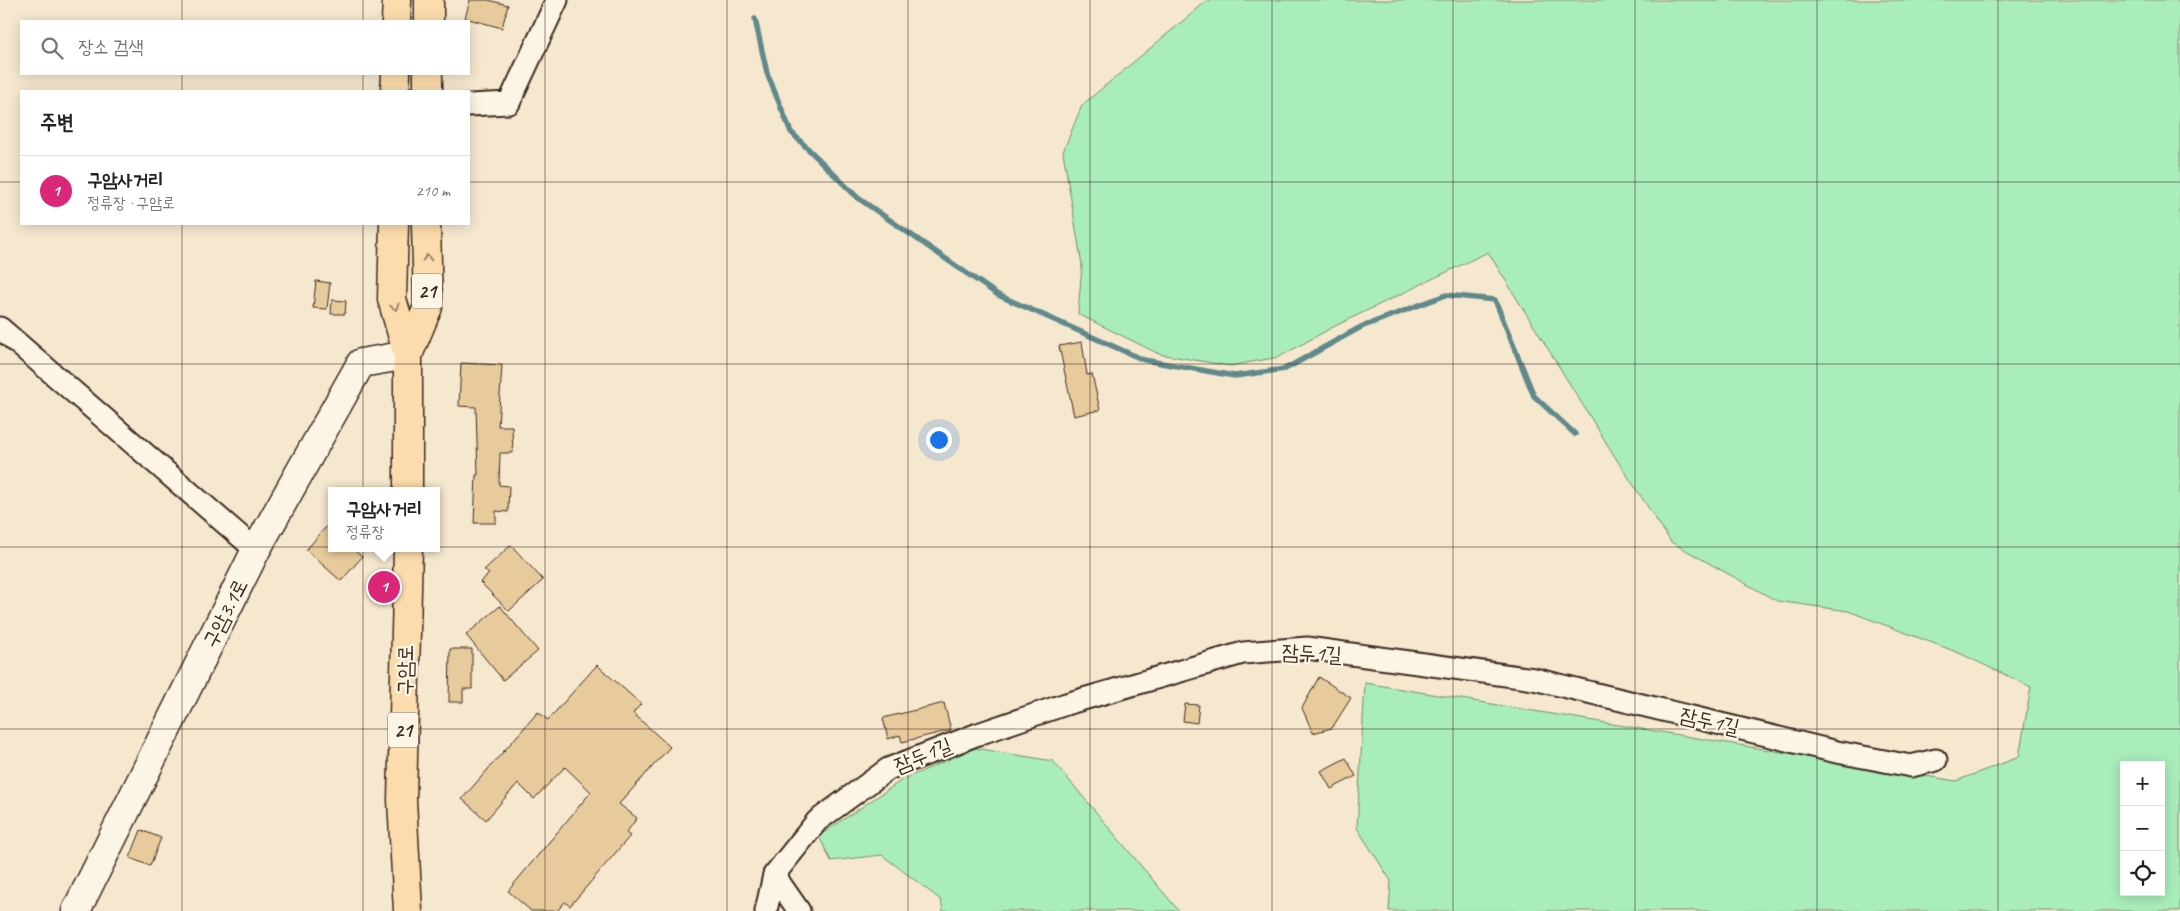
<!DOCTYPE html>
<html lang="ko">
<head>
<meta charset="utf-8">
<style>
	:root { --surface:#fff; --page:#f2f2f2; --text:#202124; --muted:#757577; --line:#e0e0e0; --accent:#db2777 }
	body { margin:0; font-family:Caveat,"Poor Story",sans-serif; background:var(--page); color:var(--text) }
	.controls { position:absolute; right:15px; bottom:15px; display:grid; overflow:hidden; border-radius:0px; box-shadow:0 2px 12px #0003 }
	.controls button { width:45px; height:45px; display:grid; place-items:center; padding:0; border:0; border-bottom:1px solid var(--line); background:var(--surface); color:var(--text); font:25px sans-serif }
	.you { position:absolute; left:938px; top:439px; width:18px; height:18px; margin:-12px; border:4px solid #fff; border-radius:50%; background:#1a73e8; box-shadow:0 0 0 8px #1a73e833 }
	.badge { display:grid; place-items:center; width:32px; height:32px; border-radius:50%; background:var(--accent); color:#fff; font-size:16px; font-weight:700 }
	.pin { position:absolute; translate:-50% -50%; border:2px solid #fff; box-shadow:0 1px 5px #0006 }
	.popup { position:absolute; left:328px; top:487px; width:112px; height:65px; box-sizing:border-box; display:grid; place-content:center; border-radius:0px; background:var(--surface); filter:drop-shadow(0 1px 4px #0005); font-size:16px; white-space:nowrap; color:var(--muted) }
	.popup b { font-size:19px; color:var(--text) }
	.popup::after { content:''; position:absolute; left:50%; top:100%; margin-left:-10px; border:10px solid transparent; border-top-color:var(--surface) }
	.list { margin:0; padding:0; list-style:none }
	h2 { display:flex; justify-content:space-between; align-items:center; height:65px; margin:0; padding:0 20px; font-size:21px }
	h2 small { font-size:16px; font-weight:400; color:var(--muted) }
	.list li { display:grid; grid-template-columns:32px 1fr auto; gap:15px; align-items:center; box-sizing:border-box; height:70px; padding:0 20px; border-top:1px solid var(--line) }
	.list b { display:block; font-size:19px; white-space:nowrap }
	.list p { margin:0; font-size:16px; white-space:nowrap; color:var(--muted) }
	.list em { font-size:16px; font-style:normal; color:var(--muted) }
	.icon { flex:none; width:28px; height:28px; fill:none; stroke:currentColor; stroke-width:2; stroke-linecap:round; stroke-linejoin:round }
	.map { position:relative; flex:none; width:2180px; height:911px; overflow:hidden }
	.search { position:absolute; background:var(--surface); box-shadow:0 2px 12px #0003; left:20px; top:20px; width:450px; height:55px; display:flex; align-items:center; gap:12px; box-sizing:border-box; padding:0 18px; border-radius:0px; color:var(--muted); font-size:19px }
	.panel { position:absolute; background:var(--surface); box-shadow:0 2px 12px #0003; left:20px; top:90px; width:450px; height:135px; border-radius:0px }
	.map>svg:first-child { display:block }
	.green { fill:#a9eeba; stroke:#728c6c; fill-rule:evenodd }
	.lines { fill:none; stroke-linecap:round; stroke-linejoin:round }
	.stream { stroke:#60898b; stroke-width:5.5 }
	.building { fill:#e8cb9c; stroke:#3b2a1e }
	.street-casing { stroke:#3b2a1e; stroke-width:25 }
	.secondary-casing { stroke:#3b2a1e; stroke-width:31 }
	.primary-casing { stroke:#3b2a1e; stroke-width:31 }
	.street { stroke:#fcf5e5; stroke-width:21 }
	.secondary { stroke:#fcf5e5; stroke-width:28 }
	.primary { stroke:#fcdcac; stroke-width:28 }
	.oneway { stroke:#9c8365 }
	.grid { fill:none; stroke:#3b2a1e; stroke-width:1; stroke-opacity:0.55 }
	.labels { text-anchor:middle; stroke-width:4.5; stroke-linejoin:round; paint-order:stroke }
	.shield { fill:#fcf5e5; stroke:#75675a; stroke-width:1 }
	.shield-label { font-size:20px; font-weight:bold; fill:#3b2a1e }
	.street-label { font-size:21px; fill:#3b2a1e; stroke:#fcf5e5 }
</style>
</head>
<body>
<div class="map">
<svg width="2180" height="911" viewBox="0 0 2180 911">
	<rect width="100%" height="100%" fill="#f6e8cf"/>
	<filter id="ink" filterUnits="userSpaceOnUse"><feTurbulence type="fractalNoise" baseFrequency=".02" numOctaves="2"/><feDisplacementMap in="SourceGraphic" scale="10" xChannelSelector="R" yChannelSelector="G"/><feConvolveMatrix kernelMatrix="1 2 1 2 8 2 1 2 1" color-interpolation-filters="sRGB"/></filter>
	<g filter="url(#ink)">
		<g class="green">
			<path d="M1208,0H2180V911H1389L1391,881L1357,828L1365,683L1956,781L2019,757L2031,687L1959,653L1848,611L1777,601L1671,542L1615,457L1488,252L1333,327L1279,357L1230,366L1159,354L1078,314L1082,265L1063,152L1082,105ZM2124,765H2161V892H2124Z"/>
			<path d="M975,748L1053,761L1179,911H943L941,900L882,855L831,861L819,836L902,780Z"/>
		</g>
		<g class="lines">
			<path class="stream" d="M755,19L767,73L791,132L858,198L998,295L1144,360L1235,376L1285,369L1361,327L1446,295L1495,300L1534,396L1575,434"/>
		</g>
		<g class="building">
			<path d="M470,0H488L508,5L502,28L465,18Z"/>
			<path d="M316,281L330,283L327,309L313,308Z"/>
			<path d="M332,300L346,301L345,314H331Z"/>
			<path d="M1082,342L1087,375L1092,374L1100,410L1074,416L1059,346Z"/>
			<path d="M461,363L502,365L498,426H512L513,453H500L499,485L509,486L508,512L496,511V523H474L476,475H478L476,407L459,406Z"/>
			<path d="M332,520V548H352L362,557L341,581L306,550Z"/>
			<path d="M511,545L543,580L509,611L480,582L489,574L484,570Z"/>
			<path d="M500,606L538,651L503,680L466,635Z"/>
			<path d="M450,649H472V689H463V702H449Z"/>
			<path d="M597,665L641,704L633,713L670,747L619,804L637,818L626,833L630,836L570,906L565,902L557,911H531L508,891L591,792L565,767L534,799L518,783L486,820L462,799L538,712L548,720Z"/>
			<path d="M1319,677L1351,698L1332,728L1313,733L1302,708Z"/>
			<path d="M944,703L951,730L902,742L900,735L888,739L883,718Z"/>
			<path d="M1185,704L1199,705L1197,723L1183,721Z"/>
			<path d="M1346,758L1356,776L1331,789L1321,771Z"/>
			<path d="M141,830L161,838L150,866L130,858Z"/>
		</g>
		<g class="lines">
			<g class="street-casing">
				<g id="street">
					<path d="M469,105L509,103L557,0"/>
					<path d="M0,328L256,550"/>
					<path d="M774,875L799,911"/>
					<path d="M766,911L774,875L817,821L888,769L978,734L1066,704L1243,653L1307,648L1534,679L1837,752L1911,766L1936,760"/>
				</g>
			</g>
			<g class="secondary-casing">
				<path id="secondary" d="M76,911L256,550L361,363L408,355"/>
			</g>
			<g class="primary-casing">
				<g id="primary">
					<path d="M396,21L397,0"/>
					<path d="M429,21V0"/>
					<path d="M395,91L396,74"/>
					<path d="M428,91V74"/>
					<path d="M394,224L392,299L408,355V491"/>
					<path d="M408,355L428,307L426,224"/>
					<path d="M408,548L402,800L408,911"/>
				</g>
			</g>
			<use href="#street" class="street"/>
			<use href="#secondary" class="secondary"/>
			<use href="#primary" class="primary"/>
		</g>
		<defs><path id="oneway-chevron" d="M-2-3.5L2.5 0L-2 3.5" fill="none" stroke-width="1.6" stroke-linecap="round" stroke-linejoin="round" transform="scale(1.25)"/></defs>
		<g class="oneway">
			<use href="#oneway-chevron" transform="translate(427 258) rotate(-91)"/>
			<use href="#oneway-chevron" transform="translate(395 307) rotate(75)"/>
		</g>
	</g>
	<path class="grid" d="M182,0V21M363,0V21M545,0V911M727,0V911M908,0V911M1090,0V911M1272,0V911M1453,0V911M1635,0V911M1817,0V911M1998,0V911M182,74V91M363,74V91M0,182H21M469,182H2180M182,224V911M363,224V911M0,364H2180M0,547H2180M0,729H2180"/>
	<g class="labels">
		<g class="shield">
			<rect x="412" y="273.5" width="30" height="35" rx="4"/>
			<rect x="388" y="712.5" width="30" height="35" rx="4"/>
		</g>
		<g class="shield-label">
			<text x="427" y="298">21</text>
			<text x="403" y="737">21</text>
		</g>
		<g class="street-label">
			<text transform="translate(225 613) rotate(-63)" y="7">구암3.1로</text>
			<text transform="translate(1312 653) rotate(3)" y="7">잠두1길</text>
			<text transform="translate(405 670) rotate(-89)" y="7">구암로</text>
			<text transform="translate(1710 721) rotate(13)" y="7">잠두1길</text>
			<text transform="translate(923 755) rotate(-22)" y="7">잠두1길</text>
		</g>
	</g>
</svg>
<div class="controls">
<button>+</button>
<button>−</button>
<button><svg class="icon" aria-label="locate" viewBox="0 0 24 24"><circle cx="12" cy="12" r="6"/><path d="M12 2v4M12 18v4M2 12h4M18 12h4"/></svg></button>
</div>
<div class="you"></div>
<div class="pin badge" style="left:384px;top:587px">1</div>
<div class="popup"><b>구암사거리</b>정류장</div>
<div class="search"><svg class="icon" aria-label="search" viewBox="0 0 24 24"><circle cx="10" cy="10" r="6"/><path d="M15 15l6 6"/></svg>장소 검색</div>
<section class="panel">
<h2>주변<small></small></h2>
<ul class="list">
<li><span class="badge">1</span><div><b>구암사거리</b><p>정류장 · 구암로</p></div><em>210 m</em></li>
</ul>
</section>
</div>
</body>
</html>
